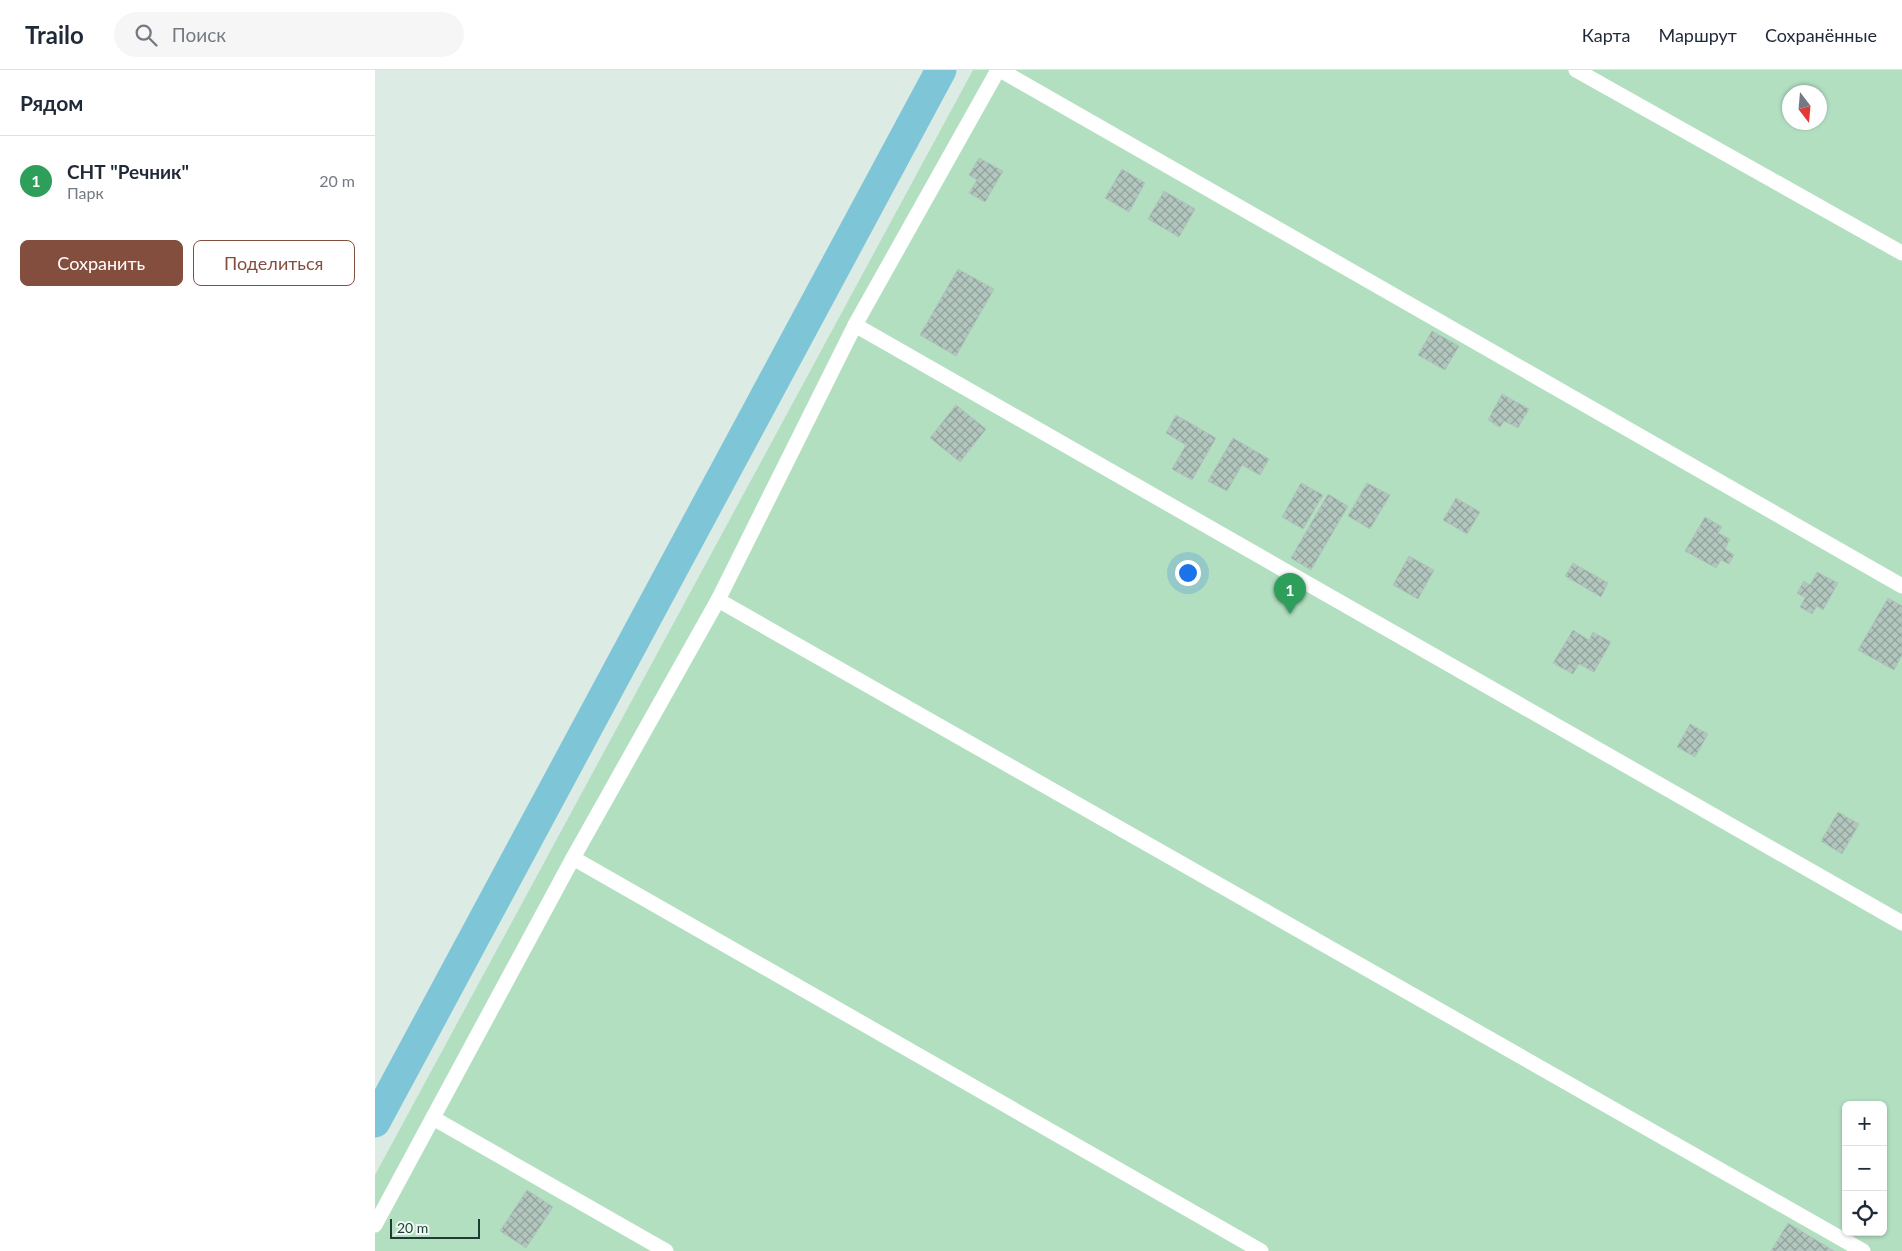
<!DOCTYPE html>
<html lang="ru">
<head>
<meta charset="utf-8">
<style>
	:root { --surface:#fff; --page:#f6f6f7; --text:#1f2937; --muted:#747a83; --line:#e0e1e3; --accent:#844e3e }
	body { margin:0; font-family:Lato,sans-serif; background:var(--page); color:var(--text) }
	.controls { position:absolute; right:15px; bottom:15px; display:grid; overflow:hidden; border-radius:8px; box-shadow:0 1px 4px #0004 }
	.controls button { width:45px; height:45px; display:grid; place-items:center; padding:0; border:0; border-bottom:1px solid var(--line); background:var(--surface); color:var(--text); font:25px sans-serif }
	.compass { position:absolute; left:1407px; top:15px; width:45px; height:45px; border-radius:50%; background:var(--surface); box-shadow:0 1px 4px #0004; rotate:164deg }
	.scale { position:absolute; left:15px; bottom:12px; width:90px; box-sizing:border-box; padding-left:5px; border:2px solid #1d3c35; border-top:0; font-size:14px; line-height:18px; white-space:nowrap; color:#1d3c35; -webkit-text-stroke:4px #eef8f3; paint-order:stroke }
	.you { position:absolute; left:812px; top:502px; width:18px; height:18px; margin:-12px; border:4px solid #fff; border-radius:50%; background:#1a73e8; box-shadow:0 0 0 8px #1a73e833 }
	.badge { display:grid; place-items:center; width:32px; height:32px; border-radius:50%; background:var(--accent); color:#fff; font-size:16px; font-weight:700 }
	.pin { position:absolute; translate:-50% -41px; filter:drop-shadow(0 1px 2px #0008) }
	.pin::after { content:''; position:absolute; top:26px; width:18px; height:15px; background:inherit; clip-path:polygon(0 0,100% 0,50% 100%) }
	.list { margin:0; padding:0; list-style:none }
	h2 { display:flex; justify-content:space-between; align-items:center; height:65px; margin:0; padding:0 20px; font-size:21px }
	h2 small { font-size:16px; font-weight:400; color:var(--muted) }
	.list li { display:grid; grid-template-columns:32px 1fr auto; gap:15px; align-items:center; box-sizing:border-box; height:90px; padding:0 20px; border-top:1px solid var(--line) }
	.list b { display:block; font-size:19px; white-space:nowrap }
	.list p { margin:0; font-size:16px; white-space:nowrap; color:var(--muted) }
	.list em { font-size:16px; font-style:normal; color:var(--muted) }
	.actions { display:flex; gap:10px; padding:15px 20px }
	.actions a { flex:1; padding:11px 0; border:1px solid var(--accent); border-radius:8px; text-align:center; font-size:18px; color:var(--accent) }
	.actions .main { background:var(--accent); color:#fff }
	.icon { flex:none; width:28px; height:28px; fill:none; stroke:currentColor; stroke-width:2; stroke-linecap:round; stroke-linejoin:round }
	.map { position:relative; flex:none; width:1527px; height:1181px; overflow:hidden }
	header { display:flex; align-items:center; gap:30px; box-sizing:border-box; height:70px; padding:0 25px; background:var(--surface); border-bottom:1px solid var(--line) }
	header strong { font-size:24px }
	nav { display:flex; gap:28px; margin-inline-start:auto; font-size:18px }
	.search { width:350px; height:45px; background:var(--page); display:flex; align-items:center; gap:12px; box-sizing:border-box; padding:0 18px; border-radius:28px; color:var(--muted); font-size:19px }
	main { display:flex }
	aside { flex:1; background:var(--surface) }
	.map>svg:first-child { display:block }
	.garden { fill:#b3dfc1; fill-rule:evenodd }
	.lines { fill:none; stroke-linecap:round; stroke-linejoin:round }
	.canal { stroke:#7ec6d7; stroke-width:31 }
	.building { fill:url(#building-cross-hatch); stroke:#afc5bd }
	.minor { stroke:#fff; stroke-width:15 }
</style>
</head>
<body>
<header>
<strong>Trailo</strong>
<div class="search"><svg class="icon" aria-label="search" viewBox="0 0 24 24"><circle cx="10" cy="10" r="6"/><path d="M15 15l6 6"/></svg>Поиск</div>
<nav><a>Карта</a><a>Маршрут</a><a>Сохранённые</a></nav>
</header>
<main>
<aside>
<h2>Рядом<small></small></h2>
<ul class="list">
<li><span class="badge" style="background:#2e9e5b">1</span><div><b>СНТ &quot;Речник&quot;</b><p>Парк</p></div><em>20 m</em></li>
</ul>
<div class="actions"><a class="main">Сохранить</a><a>Поделиться</a></div>
</aside>
<div class="map">
<svg width="1527" height="1181" viewBox="0 0 1527 1181">
	<defs>
		<pattern id="building-cross-hatch" width="8" height="8" patternUnits="userSpaceOnUse" patternTransform="scale(1.25)"><rect width="8" height="8" fill="#b2c6be"/><path d="M0 0l8 8M0 8l8-8" fill="none" stroke="#90a29b"/></pattern>
	</defs>
	<rect width="100%" height="100%" fill="#ddebe5"/>
	<path class="garden" d="M598,0H1527V1181H0V1105ZM1414,22H1444V52H1414ZM1471,1035H1508V1162H1471Z"/>
	<g class="lines">
		<path class="canal" d="M0,1052L566,0"/>
	</g>
	<g class="building">
		<path d="M604,88L628,101L610,132L594,123L602,110L594,105Z"/>
		<path d="M747,99L770,113L754,142L730,128Z"/>
		<path d="M789,121L820,139L804,167L773,149Z"/>
		<path d="M583,199L619,219L581,286L545,265Z"/>
		<path d="M1057,261L1084,276L1070,300L1043,285Z"/>
		<path d="M1127,324L1154,339L1143,358L1129,351L1125,357L1113,350Z"/>
		<path d="M581,335L611,359L585,392L555,368Z"/>
		<path d="M801,345L841,368L817,410L797,399L811,375L791,363Z"/>
		<path d="M858,368L894,389L885,405L867,395L852,421L833,411Z"/>
		<path d="M926,413L948,425L928,459L907,447Z"/>
		<path d="M992,413L1015,425L995,459L973,446Z"/>
		<path d="M953,424L973,436L936,500L916,488Z"/>
		<path d="M1081,428L1105,442L1092,464L1068,450Z"/>
		<path d="M1330,447L1347,457L1343,463L1355,469L1350,479L1359,485L1354,494L1346,490L1341,498L1310,481Z"/>
		<path d="M1034,486L1059,500L1043,529L1018,515Z"/>
		<path d="M1198,493L1233,513L1226,527L1190,506Z"/>
		<path d="M1442,502L1463,513L1448,540L1442,536L1437,544L1425,537L1430,528L1422,523L1429,511L1435,515Z"/>
		<path d="M1513,528L1527,536V585L1519,600L1483,580Z"/>
		<path d="M1198,560L1214,570L1218,562L1236,572L1219,602L1204,594L1198,604L1178,593Z"/>
		<path d="M1315,654L1333,664L1320,687L1302,677Z"/>
		<path d="M1463,742L1484,754L1467,784L1446,771Z"/>
		<path d="M152,1120L178,1137L151,1178L125,1161Z"/>
		<path d="M1413,1153L1459,1181H1396Z"/>
	</g>
	<g class="lines">
		<g class="minor">
			<path d="M625,0L1527,516"/>
			<path d="M1201,0L1527,183"/>
			<path d="M480,255L1527,853"/>
			<path d="M343,530L1488,1181"/>
			<path d="M198,788L886,1181"/>
			<path d="M58,1048L291,1181"/>
			<path d="M0,1155L198,788L343,530L480,255L623,0"/>
		</g>
	</g>
</svg>
<div class="controls">
<button>+</button>
<button>−</button>
<button><svg class="icon" aria-label="locate" viewBox="0 0 24 24"><circle cx="12" cy="12" r="6"/><path d="M12 2v4M12 18v4M2 12h4M18 12h4"/></svg></button>
</div>
<svg class="compass" viewBox="-18 -18 36 36"><path d="M0-13l5 13h-10z" fill="#e53935"/><path d="M0 13l5-13h-10z" fill="#747a83"/></svg>
<div class="scale">20 m</div>
<div class="you"></div>
<div class="pin badge" style="left:915px;top:544px;background:#2e9e5b">1</div>
</div>
</main>
</body>
</html>
